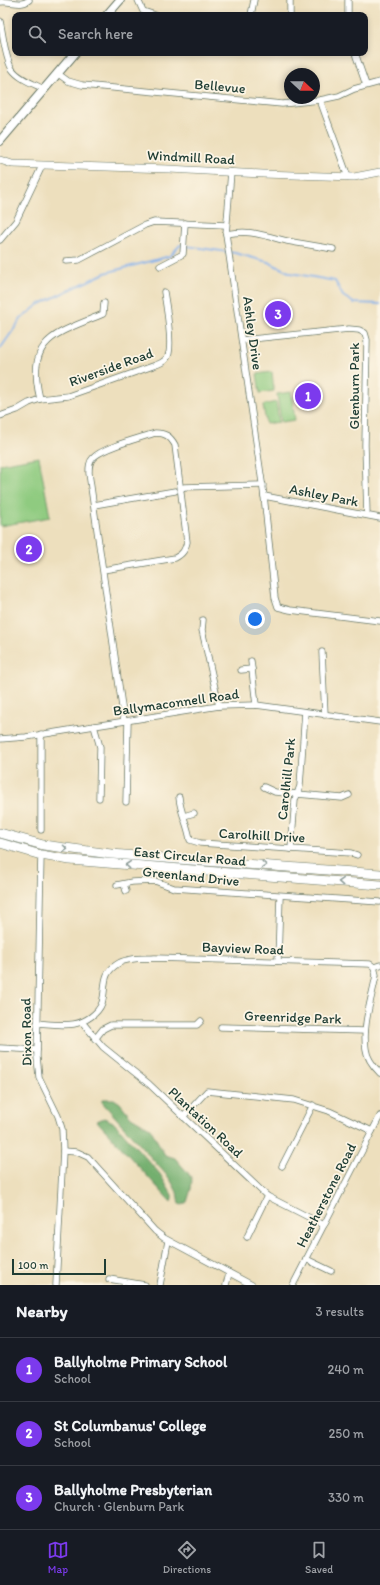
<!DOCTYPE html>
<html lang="en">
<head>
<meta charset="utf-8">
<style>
	:root { --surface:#171b24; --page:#242831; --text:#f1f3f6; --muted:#9ea1a6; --line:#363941; --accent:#7c3aed }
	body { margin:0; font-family:Itim,sans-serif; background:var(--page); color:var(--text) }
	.compass { position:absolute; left:284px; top:68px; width:36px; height:36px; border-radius:50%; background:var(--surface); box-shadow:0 2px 6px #0003; rotate:112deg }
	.scale { position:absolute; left:12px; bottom:10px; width:94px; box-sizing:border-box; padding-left:4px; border:2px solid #1f3d34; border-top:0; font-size:11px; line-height:14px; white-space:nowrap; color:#1f3d34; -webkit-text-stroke:3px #fcf5e5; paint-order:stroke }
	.you { position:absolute; left:255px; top:619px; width:14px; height:14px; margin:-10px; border:3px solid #fff; border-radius:50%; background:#1a73e8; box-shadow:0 0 0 6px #1a73e833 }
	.badge { display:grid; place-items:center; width:26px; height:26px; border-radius:50%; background:var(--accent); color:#fff; font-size:13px; font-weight:700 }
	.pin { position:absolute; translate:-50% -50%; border:2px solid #fff; box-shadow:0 1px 4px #0006 }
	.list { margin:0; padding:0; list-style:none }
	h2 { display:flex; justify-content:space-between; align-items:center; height:52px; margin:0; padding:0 16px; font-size:17px }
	h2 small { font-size:13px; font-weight:400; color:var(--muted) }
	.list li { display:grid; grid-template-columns:26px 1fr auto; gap:12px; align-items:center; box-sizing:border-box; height:64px; padding:0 16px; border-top:1px solid var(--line) }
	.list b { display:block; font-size:15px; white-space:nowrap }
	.list p { margin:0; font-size:13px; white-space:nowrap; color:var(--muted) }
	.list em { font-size:13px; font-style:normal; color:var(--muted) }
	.icon { flex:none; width:22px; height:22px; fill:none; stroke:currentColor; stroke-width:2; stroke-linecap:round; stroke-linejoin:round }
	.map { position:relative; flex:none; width:380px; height:1285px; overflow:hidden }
	.search { position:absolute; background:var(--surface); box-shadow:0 2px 6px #0003; left:12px; right:12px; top:12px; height:44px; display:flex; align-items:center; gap:10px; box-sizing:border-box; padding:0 14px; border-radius:8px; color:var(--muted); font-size:15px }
	.sheet { height:244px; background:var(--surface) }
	nav { display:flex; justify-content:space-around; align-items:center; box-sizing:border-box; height:56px; border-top:1px solid var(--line); background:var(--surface); font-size:11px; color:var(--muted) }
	nav a { display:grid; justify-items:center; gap:2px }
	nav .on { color:var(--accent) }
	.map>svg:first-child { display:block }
	.green { fill:#8fcb80; stroke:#57845a }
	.forest { fill:#73af6e; stroke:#497651 }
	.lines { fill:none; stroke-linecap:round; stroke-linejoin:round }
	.stream { stroke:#80afea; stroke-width:2 }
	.minor-casing { stroke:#677664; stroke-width:7 }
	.tertiary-casing { stroke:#677664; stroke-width:8 }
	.secondary-casing { stroke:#677664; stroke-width:10 }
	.trunk-casing { stroke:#677664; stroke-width:10 }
	.minor { stroke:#fff; stroke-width:5.5 }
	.tertiary { stroke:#fff; stroke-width:7 }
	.secondary { stroke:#fff; stroke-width:8 }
	.trunk { stroke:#fff; stroke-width:9 }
	.oneway { stroke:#8f9e9a }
	.labels { text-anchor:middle; stroke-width:3.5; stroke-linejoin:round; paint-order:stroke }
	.street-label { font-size:14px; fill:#1f3d34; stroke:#fcf5e5 }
</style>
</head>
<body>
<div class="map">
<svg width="380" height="1285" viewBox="0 0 380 1285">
	<rect width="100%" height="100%" fill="#fcf5e5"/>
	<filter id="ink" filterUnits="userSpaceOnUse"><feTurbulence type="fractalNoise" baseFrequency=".025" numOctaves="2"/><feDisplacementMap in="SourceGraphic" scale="8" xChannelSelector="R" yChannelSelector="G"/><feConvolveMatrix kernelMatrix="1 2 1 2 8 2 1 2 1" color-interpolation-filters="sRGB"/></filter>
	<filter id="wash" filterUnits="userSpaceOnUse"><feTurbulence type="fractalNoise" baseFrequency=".012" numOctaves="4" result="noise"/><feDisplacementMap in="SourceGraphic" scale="16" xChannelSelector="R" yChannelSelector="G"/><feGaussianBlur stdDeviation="0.9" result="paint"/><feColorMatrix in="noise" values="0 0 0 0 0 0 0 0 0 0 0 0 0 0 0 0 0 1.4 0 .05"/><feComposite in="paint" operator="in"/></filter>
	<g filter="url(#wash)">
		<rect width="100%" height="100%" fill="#eddfbd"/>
		<g class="green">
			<path d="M272,372L274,391L260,393L257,374Z"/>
			<path d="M291,392L295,420L281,422L277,394Z"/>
			<path d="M276,402L279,422L266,424L263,405Z"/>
			<path d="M39,457L50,517L0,526V464Z"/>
		</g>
		<g class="forest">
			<path d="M102,1099H114L120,1103L131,1117L150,1128L165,1155L175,1158L188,1173L192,1179L191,1189L187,1202L182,1205L179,1204L177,1192L170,1179L102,1102Z"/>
			<path d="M104,1118L113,1122L118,1127L160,1174L172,1195V1199L171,1202L97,1121Z"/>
		</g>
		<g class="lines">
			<path class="stream" d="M0,349L21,319L38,305L105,273L170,256L180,245L235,253L268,262L291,273L335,281L343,296L354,303L380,304"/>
		</g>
	</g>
	<g filter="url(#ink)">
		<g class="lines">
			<g class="minor-casing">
				<g id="minor">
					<path d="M138,0L143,11L155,15"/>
					<path d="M348,0V15"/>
					<path d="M0,2C10,0 21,7 29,0"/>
					<path d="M251,15L254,0"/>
					<path d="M290,15V0"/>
					<path d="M0,21C3,34 5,58 12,69C19,79 34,84 44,89"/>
					<path d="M355,53L366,85"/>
					<path d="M57,73L68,81L82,85L282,104L320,100L339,96L354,89L380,82"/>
					<path d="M320,100L348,177"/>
					<path d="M231,172L226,234L264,496L275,598L278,607L290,610L380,621"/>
					<path d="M226,234C253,229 263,236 287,241C302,244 318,246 333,249"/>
					<path d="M0,240L16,221L42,166"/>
					<path d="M66,261L79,260L145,225L154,222L226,225"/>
					<path d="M160,266L183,254L185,223"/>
					<path d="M242,340L349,329L359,330L365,333L367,340L365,445L367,515"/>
					<path d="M40,399C25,338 56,334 103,314L104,303"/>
					<path d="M0,416L17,410L29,403L40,399L68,396L153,366C159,364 165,362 168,356C173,346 166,304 164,292"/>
					<path d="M181,489L184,487L263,485"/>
					<path d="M264,496L380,518"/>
					<path d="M94,505L175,491"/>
					<path d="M103,570L175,558C183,554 185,550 187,542L175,445C170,436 165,433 155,433C141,438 103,447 93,458C89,462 89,467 89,473L124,721"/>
					<path d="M203,620L202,630L219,706"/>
					<path d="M322,652L325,715"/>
					<path d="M251,661L256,705"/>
					<path d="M241,670L252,669"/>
					<path d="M94,726L100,747L99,798"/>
					<path d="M0,739L26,737L219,706L256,705L380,722"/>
					<path d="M264,787L275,792L342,798L349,795"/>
					<path d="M179,797C180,812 188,825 190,840L200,843L351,853L357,855"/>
					<path d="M126,802L128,721"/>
					<path d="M184,816L194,813"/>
					<path d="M41,830V734"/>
					<path d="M291,849L295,800L300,786L305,712"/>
					<path d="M41,854L37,1057L39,1077L58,1116L62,1129L63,1151L56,1285"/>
					<path d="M124,884L126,891"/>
					<path d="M117,885L132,882L155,881L174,888L380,902"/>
					<path d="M278,961L280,896"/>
					<path d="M374,967L380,965"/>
					<path d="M82,1022L103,1047L149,1084L267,1196L324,1225"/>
					<path d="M37,1023C49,1024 62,1026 74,1024C85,1022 98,1014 102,1003C107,986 100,974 119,963C129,957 145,959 155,958L370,964L374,967L376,975C372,998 362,1025 366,1049C367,1058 374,1067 380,1073"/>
					<path d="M221,1027L365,1031"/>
					<path d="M95,1039L103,1029L111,1025H197L201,1021"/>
					<path d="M0,1048L37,1050"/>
					<path d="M183,1117L207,1091L294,1100L329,1111L372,1131"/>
					<path d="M63,1151L77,1152L88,1157L155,1231L164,1238L252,1285"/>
					<path d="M282,1166L313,1105"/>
					<path d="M247,1237L267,1196"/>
					<path d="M306,1259L331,1271"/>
					<path d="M109,1279L145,1285"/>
					<path d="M160,1285L168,1241"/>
					<path d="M226,1285L229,1273"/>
					<path d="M293,1285L380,1116"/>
				</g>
			</g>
			<g class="tertiary-casing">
				<path id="tertiary" d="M0,160L12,164L169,169L263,174L354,177L380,172"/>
			</g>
			<g class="secondary-casing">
				<g id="secondary">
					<path d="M107,15L120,0"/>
					<path d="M0,141L75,53"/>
				</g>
			</g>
			<g class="trunk-casing">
				<g id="trunk">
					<path d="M0,833L43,845L111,854L380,874"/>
					<path d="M0,843L41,855L70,860L380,885"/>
				</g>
			</g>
			<use href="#minor" class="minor"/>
			<use href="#tertiary" class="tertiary"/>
			<use href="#secondary" class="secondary"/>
			<use href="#trunk" class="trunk"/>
		</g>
		<defs><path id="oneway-chevron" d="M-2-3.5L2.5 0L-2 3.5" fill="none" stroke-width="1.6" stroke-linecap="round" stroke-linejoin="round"/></defs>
		<g class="oneway">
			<use href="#oneway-chevron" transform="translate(65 849) rotate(7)"/>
			<use href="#oneway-chevron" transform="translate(128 865) rotate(-175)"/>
			<use href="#oneway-chevron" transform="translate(264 865) rotate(4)"/>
			<use href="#oneway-chevron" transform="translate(341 882) rotate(-176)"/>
		</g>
	</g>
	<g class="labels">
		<g class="street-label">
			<text transform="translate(220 86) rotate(5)" y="5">Bellevue</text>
			<text transform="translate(191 157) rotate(3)" y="5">Windmill Road</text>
			<text transform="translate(253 333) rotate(82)" y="5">Ashley Drive</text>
			<text transform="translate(111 367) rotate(-20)" y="5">Riverside Road</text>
			<text transform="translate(354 386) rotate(-90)" y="5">Glenburn Park</text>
			<text transform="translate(324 495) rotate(11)" y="5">Ashley Park</text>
			<text transform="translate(176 702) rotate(-8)" y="5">Ballymaconnell Road</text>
			<text transform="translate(286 779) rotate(-84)" y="5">Carolhill Park</text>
			<text transform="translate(262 835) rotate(3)" y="5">Carolhill Drive</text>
			<text transform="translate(190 856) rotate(5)" y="5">East Circular Road</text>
			<text transform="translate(191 876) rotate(6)" y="5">Greenland Drive</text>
			<text transform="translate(243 948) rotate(2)" y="5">Bayview Road</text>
			<text transform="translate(293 1017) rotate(2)" y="5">Greenridge Park</text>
			<text transform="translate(26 1032) rotate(-91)" y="5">Dixon Road</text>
			<text transform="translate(206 1122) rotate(43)" y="5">Plantation Road</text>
			<text transform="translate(326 1195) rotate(-63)" y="5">Heatherstone Road</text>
		</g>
	</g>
</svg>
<svg class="compass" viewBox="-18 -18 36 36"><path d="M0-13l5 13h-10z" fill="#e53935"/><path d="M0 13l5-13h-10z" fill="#9ea1a6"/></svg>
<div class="scale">100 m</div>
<div class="you"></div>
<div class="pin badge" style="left:308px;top:396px">1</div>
<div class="pin badge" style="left:29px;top:549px">2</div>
<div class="pin badge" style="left:278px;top:314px">3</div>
<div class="search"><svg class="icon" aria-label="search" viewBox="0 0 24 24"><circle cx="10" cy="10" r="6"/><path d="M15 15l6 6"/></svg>Search here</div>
</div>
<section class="sheet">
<h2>Nearby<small>3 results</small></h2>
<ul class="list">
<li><span class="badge">1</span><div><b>Ballyholme Primary School</b><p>School</p></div><em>240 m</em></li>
<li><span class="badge">2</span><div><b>St Columbanus' College</b><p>School</p></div><em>250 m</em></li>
<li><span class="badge">3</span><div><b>Ballyholme Presbyterian</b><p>Church · Glenburn Park</p></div><em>330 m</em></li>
</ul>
</section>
<nav>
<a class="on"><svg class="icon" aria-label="map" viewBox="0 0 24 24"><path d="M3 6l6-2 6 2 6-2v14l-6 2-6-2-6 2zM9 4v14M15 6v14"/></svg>Map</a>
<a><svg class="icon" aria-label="directions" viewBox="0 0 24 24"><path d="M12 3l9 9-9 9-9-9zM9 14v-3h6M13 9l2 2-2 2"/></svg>Directions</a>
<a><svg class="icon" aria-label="saved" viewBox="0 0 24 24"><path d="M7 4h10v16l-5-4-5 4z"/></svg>Saved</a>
</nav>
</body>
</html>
